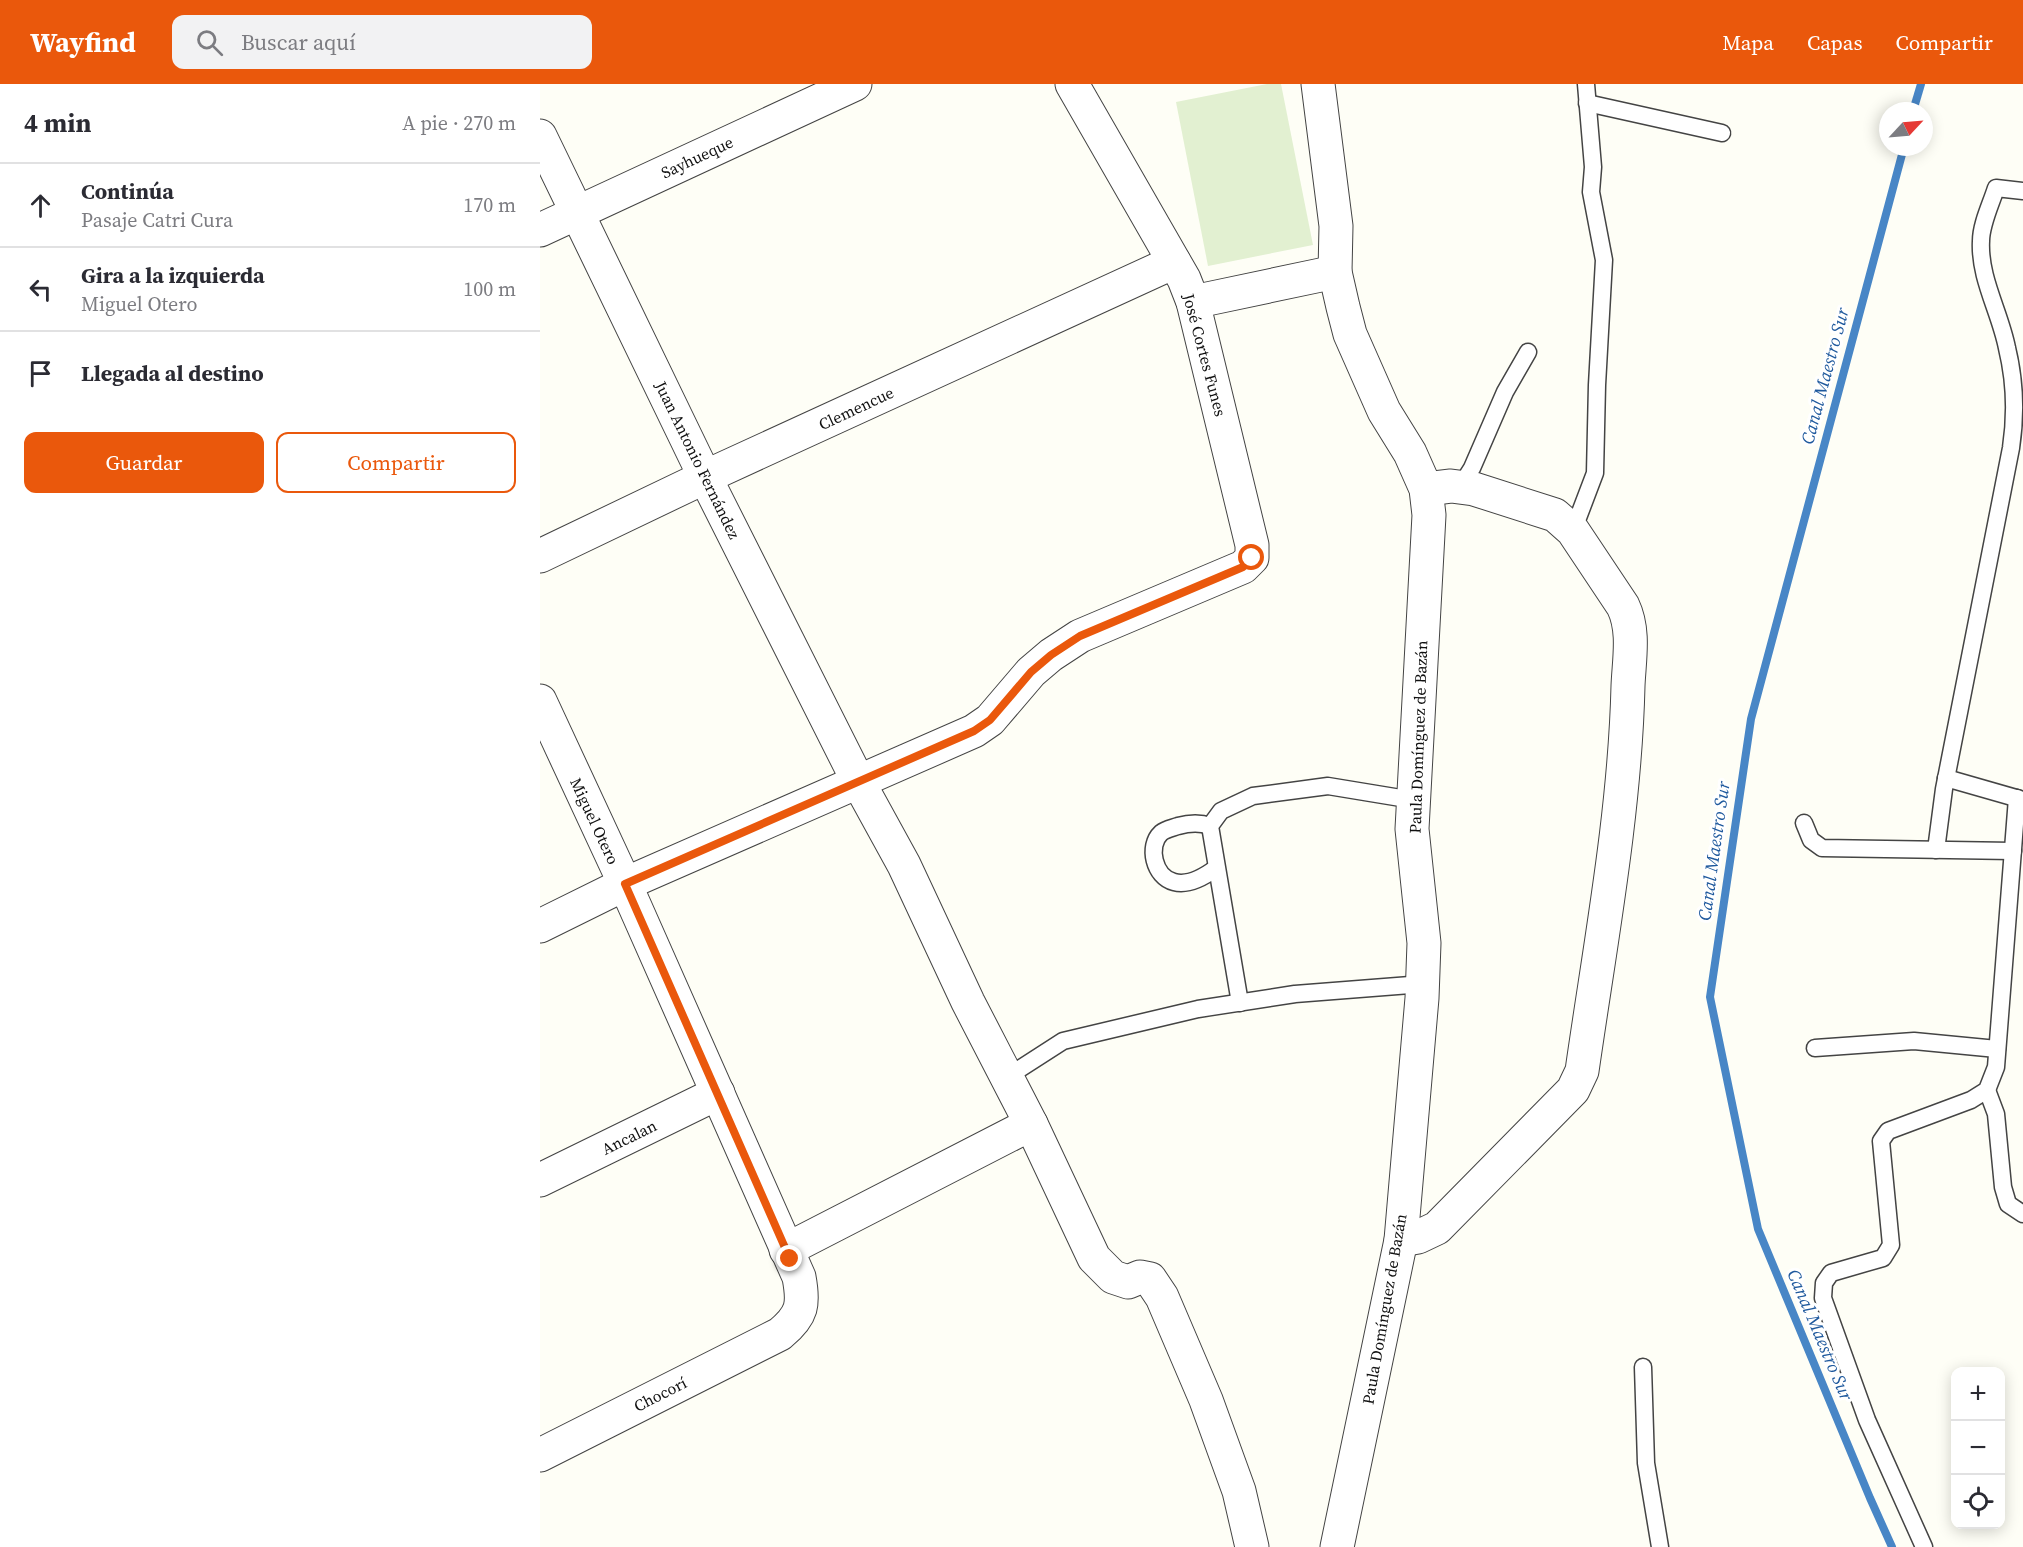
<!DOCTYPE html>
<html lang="es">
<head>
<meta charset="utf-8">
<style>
	:root { --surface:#fff; --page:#f2f2f3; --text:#2b2b33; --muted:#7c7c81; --line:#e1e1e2; --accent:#ea580c }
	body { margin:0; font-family:"Source Serif 4",serif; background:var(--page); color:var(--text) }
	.controls { position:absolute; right:18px; bottom:18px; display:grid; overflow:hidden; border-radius:12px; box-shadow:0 3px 15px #0003 }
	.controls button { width:54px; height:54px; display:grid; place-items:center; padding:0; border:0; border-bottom:2px solid var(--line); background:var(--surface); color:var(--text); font:30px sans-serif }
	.compass { position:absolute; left:1339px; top:18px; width:54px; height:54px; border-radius:50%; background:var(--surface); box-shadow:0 3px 15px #0003; rotate:64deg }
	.stop { position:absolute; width:18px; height:18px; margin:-14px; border:4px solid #ea580c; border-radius:50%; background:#fff }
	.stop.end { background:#ea580c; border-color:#fff; box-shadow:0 2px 6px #0008 }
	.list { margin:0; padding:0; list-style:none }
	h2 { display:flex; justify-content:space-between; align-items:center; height:78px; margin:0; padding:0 24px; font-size:26px }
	h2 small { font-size:20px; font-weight:400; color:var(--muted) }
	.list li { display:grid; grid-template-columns:39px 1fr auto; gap:18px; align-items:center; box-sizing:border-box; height:84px; padding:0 24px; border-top:2px solid var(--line) }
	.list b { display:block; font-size:22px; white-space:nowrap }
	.list p { margin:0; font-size:20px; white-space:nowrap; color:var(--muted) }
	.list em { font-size:20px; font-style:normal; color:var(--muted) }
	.actions { display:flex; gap:12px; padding:18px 24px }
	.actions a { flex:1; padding:14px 0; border:2px solid var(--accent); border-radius:12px; text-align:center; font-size:21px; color:var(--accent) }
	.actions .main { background:var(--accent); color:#fff }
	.icon { flex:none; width:33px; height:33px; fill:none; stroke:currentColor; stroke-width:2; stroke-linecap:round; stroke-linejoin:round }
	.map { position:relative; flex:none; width:1483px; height:1463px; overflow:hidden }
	header { display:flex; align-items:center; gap:36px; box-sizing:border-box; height:84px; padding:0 30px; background:var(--accent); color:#fff }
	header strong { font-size:28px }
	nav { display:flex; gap:33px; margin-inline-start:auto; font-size:21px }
	.search { width:420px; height:54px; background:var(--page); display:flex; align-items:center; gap:15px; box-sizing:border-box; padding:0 21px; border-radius:12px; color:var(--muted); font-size:22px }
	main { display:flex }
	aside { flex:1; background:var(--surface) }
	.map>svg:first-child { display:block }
	.pitch { fill:#e2f0d1 }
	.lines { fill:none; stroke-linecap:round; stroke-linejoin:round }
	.stream { stroke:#4886c6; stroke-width:8 }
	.lane-casing { stroke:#444; stroke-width:19 }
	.street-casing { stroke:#444; stroke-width:35 }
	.lane { stroke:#fff; stroke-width:16 }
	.street { stroke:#fff; stroke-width:33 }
	.route { stroke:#ea580c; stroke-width:8 }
	.labels { text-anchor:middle; stroke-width:6; stroke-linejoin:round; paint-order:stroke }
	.street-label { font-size:16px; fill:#111; stroke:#fff }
	.water-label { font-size:18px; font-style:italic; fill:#1f599d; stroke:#fff }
</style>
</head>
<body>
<header>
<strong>Wayfind</strong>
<div class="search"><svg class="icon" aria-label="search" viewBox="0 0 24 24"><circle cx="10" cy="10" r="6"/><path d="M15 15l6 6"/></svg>Buscar aquí</div>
<nav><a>Mapa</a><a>Capas</a><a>Compartir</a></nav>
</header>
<main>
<aside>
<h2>4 min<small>A pie · 270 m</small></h2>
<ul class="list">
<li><svg class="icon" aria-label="ahead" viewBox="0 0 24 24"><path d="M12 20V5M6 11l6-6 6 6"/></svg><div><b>Continúa</b><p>Pasaje Catri Cura</p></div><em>170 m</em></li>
<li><svg class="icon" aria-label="left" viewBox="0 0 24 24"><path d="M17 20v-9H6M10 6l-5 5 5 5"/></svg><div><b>Gira a la izquierda</b><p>Miguel Otero</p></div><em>100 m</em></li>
<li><svg class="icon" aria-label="arrive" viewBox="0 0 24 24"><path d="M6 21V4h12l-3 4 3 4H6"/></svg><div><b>Llegada al destino</b></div></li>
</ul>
<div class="actions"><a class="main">Guardar</a><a>Compartir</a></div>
</aside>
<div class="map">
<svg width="1483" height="1463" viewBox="0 0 1483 1463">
	<rect width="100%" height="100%" fill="#fefef6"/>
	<path class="pitch" d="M727,0H741L773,161L668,182L636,18Z"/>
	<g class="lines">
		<g class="stream">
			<path d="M1373,27L1381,0"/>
			<path d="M1352,1463L1330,1414L1218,1145L1170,913L1211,635L1364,63"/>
		</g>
		<g class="lane-casing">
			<g id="lane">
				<path d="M1047,19L1182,49"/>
				<path d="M920,403L932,384L965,308L988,268"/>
				<path d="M1033,447L1055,389L1057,301L1064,176L1051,108L1053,83L1046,0"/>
				<path d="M1406,694L1483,716"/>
				<path d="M1264,739L1271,756L1282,764L1473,767"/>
				<path d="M670,742C659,738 649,739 638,742C633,744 626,745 621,749C607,762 614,793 634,798C649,802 664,793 676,784"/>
				<path d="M1396,766L1404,705L1471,364C1476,331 1475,297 1467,264C1460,228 1439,194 1441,157C1441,140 1451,120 1456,104L1483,107"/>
				<path d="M700,919L670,742L681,727L713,712L788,702L873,716"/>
				<path d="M1275,964L1374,957L1457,965"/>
				<path d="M467,993L523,957L658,925L755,910L883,900"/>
				<path d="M1447,1006L1456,1030L1463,1103L1468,1120L1483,1130"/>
				<path d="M1103,1283L1106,1379L1120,1463"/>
				<path d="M1384,1463L1327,1336L1283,1214L1284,1199L1291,1189L1343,1174L1351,1161L1341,1057L1348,1047L1431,1016L1447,1006L1456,983L1477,714"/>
			</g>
		</g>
		<g class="street-casing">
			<g id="street">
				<path d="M778,0L796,142L795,188L803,223L810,250L844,327L870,369L886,405L889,431L872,745L884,859L882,914L861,1156L797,1463"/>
				<path d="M0,52L165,393L319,699L364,781L428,918L491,1040L554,1174L573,1193L588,1198L600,1193L610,1195L622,1213L666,1316L699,1407L712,1463"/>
				<path d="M0,146L315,0"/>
				<path d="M653,218L795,188"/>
				<path d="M0,472L165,393L634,178"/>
				<path d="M0,617L85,800L259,1193C264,1220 263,1231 240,1250L0,1371"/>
				<path d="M0,842L85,800L434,647L450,636L491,588L511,571L540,552L703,483L712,474V461L653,218L644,195L532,0"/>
				<path d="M0,1096L178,1009"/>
				<path d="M861,1156L878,1153L897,1144L1033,1006L1042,987C1060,861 1085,729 1088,602C1089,576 1095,547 1083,522L1033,447L1015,431L934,405L911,402L886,405"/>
				<path d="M246,1166L491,1040"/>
			</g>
		</g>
		<use href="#lane" class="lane"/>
		<use href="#street" class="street"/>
	</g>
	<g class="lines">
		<path class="route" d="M250,1175L85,800L434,647L450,636L491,588L511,571L540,552L703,483L712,474"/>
	</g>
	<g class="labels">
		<g class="street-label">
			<text transform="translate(157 73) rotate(-25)" y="6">Sayhueque</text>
			<text transform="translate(665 271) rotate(75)" y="6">José Cortes Funes</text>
			<text transform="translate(316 324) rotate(-25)" y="6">Clemencue</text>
			<text transform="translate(158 376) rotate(64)" y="6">Juan Antonio Fernández</text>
			<text transform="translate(878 653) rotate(-88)" y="6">Paula Domínguez de Bazán</text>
			<text transform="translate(55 737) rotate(65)" y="6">Miguel Otero</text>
			<text transform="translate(89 1053) rotate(-26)" y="6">Ancalan</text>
			<text transform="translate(844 1225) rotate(-80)" y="6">Paula Domínguez de Bazán</text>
			<text transform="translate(120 1310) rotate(-27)" y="6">Chocorí</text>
		</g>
		<g class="water-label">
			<text transform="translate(1285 292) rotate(-75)" y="6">Canal Maestro Sur</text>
			<text transform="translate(1174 767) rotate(-82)" y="6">Canal Maestro Sur</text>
			<text transform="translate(1280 1251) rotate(67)" y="6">Canal Maestro Sur</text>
		</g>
	</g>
</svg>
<div class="controls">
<button>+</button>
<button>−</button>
<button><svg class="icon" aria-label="locate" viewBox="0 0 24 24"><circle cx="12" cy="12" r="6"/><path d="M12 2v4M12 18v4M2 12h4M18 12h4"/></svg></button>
</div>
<svg class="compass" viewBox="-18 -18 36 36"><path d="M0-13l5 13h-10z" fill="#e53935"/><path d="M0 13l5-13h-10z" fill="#7c7c81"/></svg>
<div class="stop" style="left:712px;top:474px"></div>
<div class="stop end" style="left:250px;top:1175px"></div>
</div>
</main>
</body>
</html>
